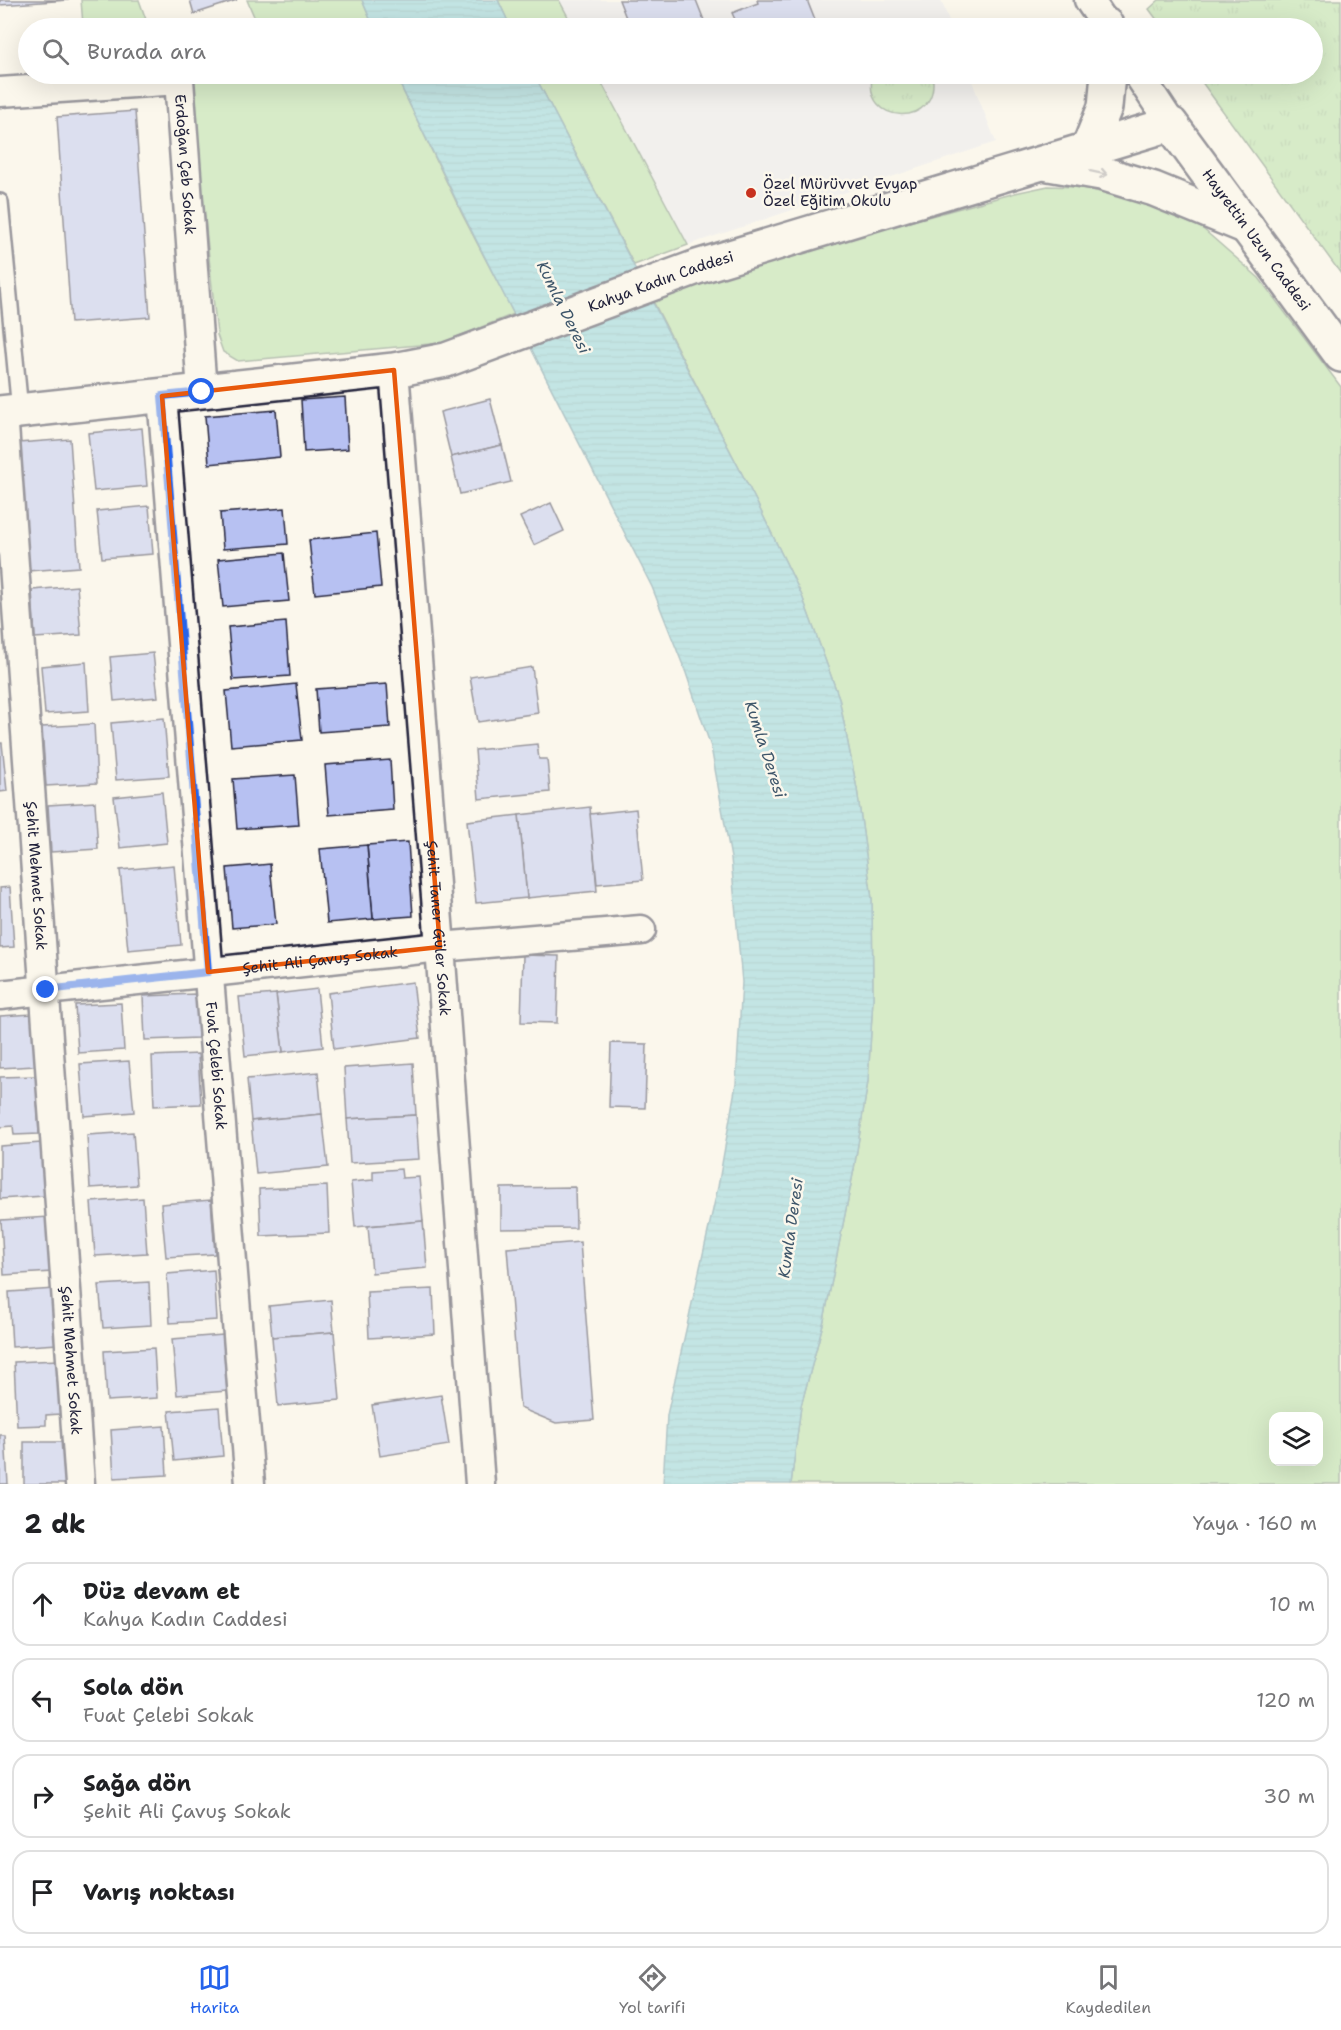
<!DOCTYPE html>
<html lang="tr">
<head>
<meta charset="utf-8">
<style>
	:root { --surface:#fff; --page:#f6f6f6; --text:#202124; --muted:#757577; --line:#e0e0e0; --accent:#2563eb }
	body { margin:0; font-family:"Shantell Sans",sans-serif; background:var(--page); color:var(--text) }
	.controls { position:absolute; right:18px; bottom:18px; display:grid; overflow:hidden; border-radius:12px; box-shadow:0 6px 24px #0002 }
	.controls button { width:54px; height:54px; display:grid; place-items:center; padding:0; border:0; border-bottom:2px solid var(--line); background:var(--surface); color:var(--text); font:30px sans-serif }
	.stop { position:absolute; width:18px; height:18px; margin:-14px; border:4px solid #2563eb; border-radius:50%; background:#fff }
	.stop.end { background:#2563eb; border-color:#fff; box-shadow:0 2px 6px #0008 }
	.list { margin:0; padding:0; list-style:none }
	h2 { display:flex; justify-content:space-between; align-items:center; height:78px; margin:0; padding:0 24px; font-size:26px }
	h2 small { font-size:20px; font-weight:400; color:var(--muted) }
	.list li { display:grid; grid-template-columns:39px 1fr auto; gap:18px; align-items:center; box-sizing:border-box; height:84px; margin:0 12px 12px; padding:0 12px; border:2px solid var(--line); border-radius:18px }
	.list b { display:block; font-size:22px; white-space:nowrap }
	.list p { margin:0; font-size:20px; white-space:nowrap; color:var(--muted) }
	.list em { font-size:20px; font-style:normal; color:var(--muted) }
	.icon { flex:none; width:33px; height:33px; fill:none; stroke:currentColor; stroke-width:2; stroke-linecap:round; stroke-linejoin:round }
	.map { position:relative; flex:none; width:1341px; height:1484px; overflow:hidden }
	.search { position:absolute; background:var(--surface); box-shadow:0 6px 24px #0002; left:18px; right:18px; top:18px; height:66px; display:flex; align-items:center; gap:15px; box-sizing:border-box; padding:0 21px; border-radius:33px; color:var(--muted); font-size:22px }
	.sheet { height:462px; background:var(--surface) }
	nav { display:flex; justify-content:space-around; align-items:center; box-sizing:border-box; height:84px; border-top:2px solid var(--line); background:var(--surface); font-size:16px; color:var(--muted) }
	nav a { display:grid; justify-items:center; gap:3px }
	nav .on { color:var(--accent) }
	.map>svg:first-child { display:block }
	.built { fill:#e7e7ee }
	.grass { fill:#aadb9c; stroke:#667e6c; stroke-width:1.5; fill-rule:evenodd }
	.park { fill:url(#park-tufts); stroke:#667e6c; stroke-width:1.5 }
	.water { fill:url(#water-rules); stroke:#59899a; stroke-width:1.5 }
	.building { fill:#b7c1f2; stroke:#22223b; stroke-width:1.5 }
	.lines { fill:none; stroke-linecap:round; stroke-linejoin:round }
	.service-casing { stroke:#22223b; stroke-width:20 }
	.minor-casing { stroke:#22223b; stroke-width:33 }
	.tertiary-casing { stroke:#22223b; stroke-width:38 }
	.service { stroke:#fbf7ec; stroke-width:15 }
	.minor { stroke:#fbf7ec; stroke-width:28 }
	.tertiary { stroke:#fbf7ec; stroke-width:33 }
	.oneway { stroke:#99979c }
	.route { stroke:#2563eb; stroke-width:8 }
	.marked { fill:none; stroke:#e8590c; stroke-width:4.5; stroke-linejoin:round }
	.poi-dot { fill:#c8321e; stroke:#fbf7ec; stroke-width:2 }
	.labels { text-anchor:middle; stroke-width:5; stroke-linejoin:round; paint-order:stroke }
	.street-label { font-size:15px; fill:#22223b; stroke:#fbf7ec }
	.poi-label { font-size:15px; fill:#22223b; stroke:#fbf7ec; text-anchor:start }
	.water-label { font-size:16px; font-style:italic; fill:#3e566a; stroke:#fbf7ec }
</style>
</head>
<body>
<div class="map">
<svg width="1341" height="1484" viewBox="0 0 1341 1484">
	<defs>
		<pattern id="park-tufts" width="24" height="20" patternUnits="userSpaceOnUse" patternTransform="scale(1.5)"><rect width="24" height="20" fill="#aadb9c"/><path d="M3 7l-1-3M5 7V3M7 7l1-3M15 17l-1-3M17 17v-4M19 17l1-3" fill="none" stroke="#92bc87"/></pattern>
		<pattern id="water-rules" width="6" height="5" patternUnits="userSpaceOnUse" patternTransform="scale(1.5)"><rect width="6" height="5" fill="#7eced9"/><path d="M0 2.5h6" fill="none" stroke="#6db1bb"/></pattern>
	</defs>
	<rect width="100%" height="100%" fill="#fbf7ec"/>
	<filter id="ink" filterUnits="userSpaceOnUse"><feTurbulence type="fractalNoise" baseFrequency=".0167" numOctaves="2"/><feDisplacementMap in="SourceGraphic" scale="12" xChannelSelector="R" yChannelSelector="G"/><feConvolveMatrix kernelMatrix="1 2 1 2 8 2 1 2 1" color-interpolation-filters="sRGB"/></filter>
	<g filter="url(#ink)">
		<g class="built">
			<path d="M559,0H941L952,28H574Z"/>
			<path d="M597,74H969L996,142L688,245Z"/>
		</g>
		<g class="grass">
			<path d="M81,0H139L149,28L28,29L83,25Z"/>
			<path d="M247,0H362L374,28H259Z"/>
			<path d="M498,0H559L574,28H511Z"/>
			<path d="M190,74H395L462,214L514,314L442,343L238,361L223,352L217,335Z"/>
			<path d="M534,74H597L688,245L634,265Z"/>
			<path d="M1048,186L1077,187L1115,195L1173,211L1203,229L1259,278L1341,387V1484H791L801,1406L824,1320L854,1169L868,1081L873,998L872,899L857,789L839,698L802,596L755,499L653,301C771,257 893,227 1015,193ZM1274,1416H1318V1462H1274Z"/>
		</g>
		<g class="park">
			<path d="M1159,0H1341V274L1196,74H1312V28H1163L1149,9Z"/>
			<path d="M873,74H932C943,129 859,127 873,74Z"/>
		</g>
		<g class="water">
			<path d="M362,0H498L511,28H374Z"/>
			<path d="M395,74H534L755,499L802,596L839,698L857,789L872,899L873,998L868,1081L854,1169L824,1320L801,1406L791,1484H663L667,1415L718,1187L736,1084L742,982L731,858L711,747L686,673L652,587L463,214Z"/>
		</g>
		<g class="building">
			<path d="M0,0H69L0,5Z"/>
			<path d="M190,0H237L194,14Z"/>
			<path d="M619,0H696L707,28H630Z"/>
			<path d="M757,0H807L818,28H739L732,13L758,3Z"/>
			<path d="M135,111L150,317L71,323L57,117Z"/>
			<path d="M345,397L348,449L304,452L301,400Z"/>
			<path d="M490,399L502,445L451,457L440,412Z"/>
			<path d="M276,410L280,457L209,464L205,416Z"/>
			<path d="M142,428L147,486L94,491L88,433Z"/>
			<path d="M70,439L79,567L28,571L18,443Z"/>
			<path d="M502,445L511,482L460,494L451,457Z"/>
			<path d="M551,503L564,531L534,545L520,517Z"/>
			<path d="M149,506L153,554L102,558L97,511Z"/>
			<path d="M285,508L288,544L223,549L220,513Z"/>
			<path d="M376,533L381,587L315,594L309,540Z"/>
			<path d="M284,553L289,601L223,607L218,559Z"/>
			<path d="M77,586L81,635L35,638L32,590Z"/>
			<path d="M286,622L290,676L233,680L228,627Z"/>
			<path d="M153,653L158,697L114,701L110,657Z"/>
			<path d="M86,662L89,711L45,714L41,666Z"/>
			<path d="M532,667L538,713L478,722L470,677Z"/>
			<path d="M296,684L302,740L231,746L226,691Z"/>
			<path d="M387,684L390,727L319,732L316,689Z"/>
			<path d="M164,718L169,776L116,780L111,723Z"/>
			<path d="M94,724L97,783L46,786L42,727Z"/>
			<path d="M0,743H2L7,791L0,792Z"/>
			<path d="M537,744L539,759H547L550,792L479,799L475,750Z"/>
			<path d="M390,760L393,810L329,815L325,765Z"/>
			<path d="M295,775L299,825L237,829L233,779Z"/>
			<path d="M162,792L167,843L120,848L114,797Z"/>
			<path d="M95,802L98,849L51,852L48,805Z"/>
			<path d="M590,807L597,891L527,898L519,815Z"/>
			<path d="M636,809L643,880L597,884L590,814Z"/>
			<path d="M519,815L527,898L476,903L467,821Z"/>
			<path d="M408,842L413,916L373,919L367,845Z"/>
			<path d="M367,845L373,919L327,923L320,849Z"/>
			<path d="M270,864L276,924L232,928L227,868Z"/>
			<path d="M174,865L181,945L128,950L120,870Z"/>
			<path d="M10,887L14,947L0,948V888Z"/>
			<path d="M523,955L559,956L557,1023L521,1022Z"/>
			<path d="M413,982L420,1038L334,1049L328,993Z"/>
			<path d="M317,989L323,1047L283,1052L276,994Z"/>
			<path d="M196,994L198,1038L145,1040L143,996Z"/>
			<path d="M276,994L283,1052L245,1056L239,997Z"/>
			<path d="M121,1003L124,1050L78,1053L75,1005Z"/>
			<path d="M33,1014L35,1066L0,1068V1016Z"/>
			<path d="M611,1043L647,1044L645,1108L609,1107Z"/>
			<path d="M198,1054L201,1104L154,1106L152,1056Z"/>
			<path d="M129,1061L134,1112L84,1116L80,1064Z"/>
			<path d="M413,1063L416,1115L347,1119L344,1068Z"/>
			<path d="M318,1072L322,1114L251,1121L247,1079Z"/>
			<path d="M36,1076L39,1134L14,1135L13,1126L0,1127V1077Z"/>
			<path d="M322,1114L328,1167L256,1174L251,1121Z"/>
			<path d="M416,1115L419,1159L350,1163L347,1119Z"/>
			<path d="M133,1132L137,1185L90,1188L87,1135Z"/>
			<path d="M41,1143L44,1196L0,1199V1146Z"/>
			<path d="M401,1169L402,1178L419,1177L423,1221L355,1227L351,1182L373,1180V1171Z"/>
			<path d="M327,1186L329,1233L261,1236L259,1189Z"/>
			<path d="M575,1187L576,1228L501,1229V1188Z"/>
			<path d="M143,1198L147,1253L95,1256L91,1202Z"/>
			<path d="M211,1200L215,1254L166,1257L161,1204Z"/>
			<path d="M49,1217L52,1272L4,1275L1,1220Z"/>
			<path d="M423,1221L427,1268L372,1273L368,1226Z"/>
			<path d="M580,1242L594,1420L556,1423L520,1408L507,1248Z"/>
			<path d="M214,1270L217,1320L170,1323L167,1274Z"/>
			<path d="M149,1282L151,1325L103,1328L99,1285Z"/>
			<path d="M55,1289L58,1344L12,1347L9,1292Z"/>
			<path d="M433,1289L435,1334L369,1338L367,1292Z"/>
			<path d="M331,1300L334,1332L272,1337L269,1306Z"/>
			<path d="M334,1332L340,1400L278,1406L272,1337Z"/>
			<path d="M223,1335L227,1391L177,1395L172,1339Z"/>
			<path d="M154,1348L157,1398L107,1401L104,1351Z"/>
			<path d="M58,1360L60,1414L46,1415V1425L17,1426L14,1362Z"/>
			<path d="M441,1395L449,1445L380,1456L372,1405Z"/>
			<path d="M219,1407L223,1456L174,1461L169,1411Z"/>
			<path d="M164,1426L167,1475L114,1478L111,1430Z"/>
			<path d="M0,1435H5L8,1484H0Z"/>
			<path d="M24,1442H66L65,1484H24Z"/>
		</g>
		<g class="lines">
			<g class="service-casing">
				<path id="service" d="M0,202L20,411"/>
			</g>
			<g class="minor-casing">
				<g id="minor">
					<path d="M1089,0L1108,28"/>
					<path d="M1138,74L1171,124"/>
					<path id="s1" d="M0,92L179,80L202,391"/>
					<path id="s2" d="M394,370L440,947L480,1484"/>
					<path id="s3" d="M162,396L250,1484"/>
					<path id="s4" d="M3,412L80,1484"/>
					<path id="s5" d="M0,995L440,947L641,930"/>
				</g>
			</g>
			<g class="tertiary-casing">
				<g id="tertiary">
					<path d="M1106,25V28"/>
					<path d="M1088,149L1105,107L1108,74"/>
					<path d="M1049,164L1101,173L1154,189L1247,227"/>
					<path id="s6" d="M0,413L394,370L446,360L697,267L1171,124L1341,355"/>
				</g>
			</g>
			<use href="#service" class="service"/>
			<use href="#minor" class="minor"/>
			<use href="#tertiary" class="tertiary"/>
		</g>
		<defs><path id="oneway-shaft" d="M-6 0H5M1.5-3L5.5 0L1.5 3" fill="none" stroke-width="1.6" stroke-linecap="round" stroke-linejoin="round" transform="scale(1.5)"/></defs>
		<use class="oneway" href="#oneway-shaft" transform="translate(1099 173) rotate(12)"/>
	</g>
	<g class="lines" filter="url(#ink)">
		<path class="route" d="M46,990L208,972L162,396L202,392"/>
	</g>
	<path d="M0 0H1341V1484H0ZM394,370L440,947L208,972L162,396Z" fill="#fbf7ec" fill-opacity=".55" fill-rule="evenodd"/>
	<path class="marked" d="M394,370L440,947L208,972L162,396Z"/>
	<circle class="poi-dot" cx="751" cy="193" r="6"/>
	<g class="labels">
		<g class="street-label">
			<text dy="5" stroke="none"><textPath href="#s1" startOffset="264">Erdoğan Çeb Sokak</textPath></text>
			<text dy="5" stroke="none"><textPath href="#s6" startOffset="1356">Hayrettin Uzun Caddesi</textPath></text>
			<text dy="5" stroke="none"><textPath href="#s6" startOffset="678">Kahya Kadın Caddesi</textPath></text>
			<text dy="5" stroke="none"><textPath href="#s4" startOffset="465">Şehit Mehmet Sokak</textPath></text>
			<text dy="5" stroke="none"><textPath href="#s2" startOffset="560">Şehit Taner Güler Sokak</textPath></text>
			<text dy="5" stroke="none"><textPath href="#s5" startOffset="322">Şehit Ali Çavuş Sokak</textPath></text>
			<text dy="5" stroke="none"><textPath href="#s3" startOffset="672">Fuat Çelebi Sokak</textPath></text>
			<text dy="5" stroke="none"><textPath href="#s4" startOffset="951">Şehit Mehmet Sokak</textPath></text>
		</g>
		<g class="poi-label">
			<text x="763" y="189">Özel Mürüvvet Evyap<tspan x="763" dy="17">Özel Eğitim Okulu</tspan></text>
		</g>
		<g class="water-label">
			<text transform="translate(564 307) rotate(64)" y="6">Kumla Deresi</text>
			<text transform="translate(766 749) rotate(72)" y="6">Kumla Deresi</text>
			<text transform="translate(790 1228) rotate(-82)" y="6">Kumla Deresi</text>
		</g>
	</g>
</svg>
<div class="controls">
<button><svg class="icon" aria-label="layers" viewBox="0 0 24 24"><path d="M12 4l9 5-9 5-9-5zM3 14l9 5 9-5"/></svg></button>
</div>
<div class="stop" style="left:202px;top:392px"></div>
<div class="stop end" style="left:46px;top:990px"></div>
<div class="search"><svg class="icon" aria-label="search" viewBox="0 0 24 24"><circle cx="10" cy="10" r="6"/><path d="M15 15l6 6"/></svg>Burada ara</div>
</div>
<section class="sheet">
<h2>2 dk<small>Yaya · 160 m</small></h2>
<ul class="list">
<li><svg class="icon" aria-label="ahead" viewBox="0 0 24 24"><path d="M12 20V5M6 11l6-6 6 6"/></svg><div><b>Düz devam et</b><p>Kahya Kadın Caddesi</p></div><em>10 m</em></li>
<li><svg class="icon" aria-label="left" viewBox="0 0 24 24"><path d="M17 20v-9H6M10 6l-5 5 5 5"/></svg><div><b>Sola dön</b><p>Fuat Çelebi Sokak</p></div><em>120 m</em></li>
<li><svg class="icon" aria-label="right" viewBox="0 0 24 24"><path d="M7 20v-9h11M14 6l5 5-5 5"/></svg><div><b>Sağa dön</b><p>Şehit Ali Çavuş Sokak</p></div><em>30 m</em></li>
<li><svg class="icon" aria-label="arrive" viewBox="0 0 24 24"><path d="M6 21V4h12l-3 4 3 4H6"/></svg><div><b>Varış noktası</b></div></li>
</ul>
</section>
<nav>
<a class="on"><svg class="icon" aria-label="map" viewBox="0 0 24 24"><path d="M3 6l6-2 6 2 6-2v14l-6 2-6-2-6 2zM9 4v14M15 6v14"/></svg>Harita</a>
<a><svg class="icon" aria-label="directions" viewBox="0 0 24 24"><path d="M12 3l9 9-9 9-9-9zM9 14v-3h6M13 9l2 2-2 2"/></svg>Yol tarifi</a>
<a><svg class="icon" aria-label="saved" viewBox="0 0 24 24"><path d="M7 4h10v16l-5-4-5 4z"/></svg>Kaydedilen</a>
</nav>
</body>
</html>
